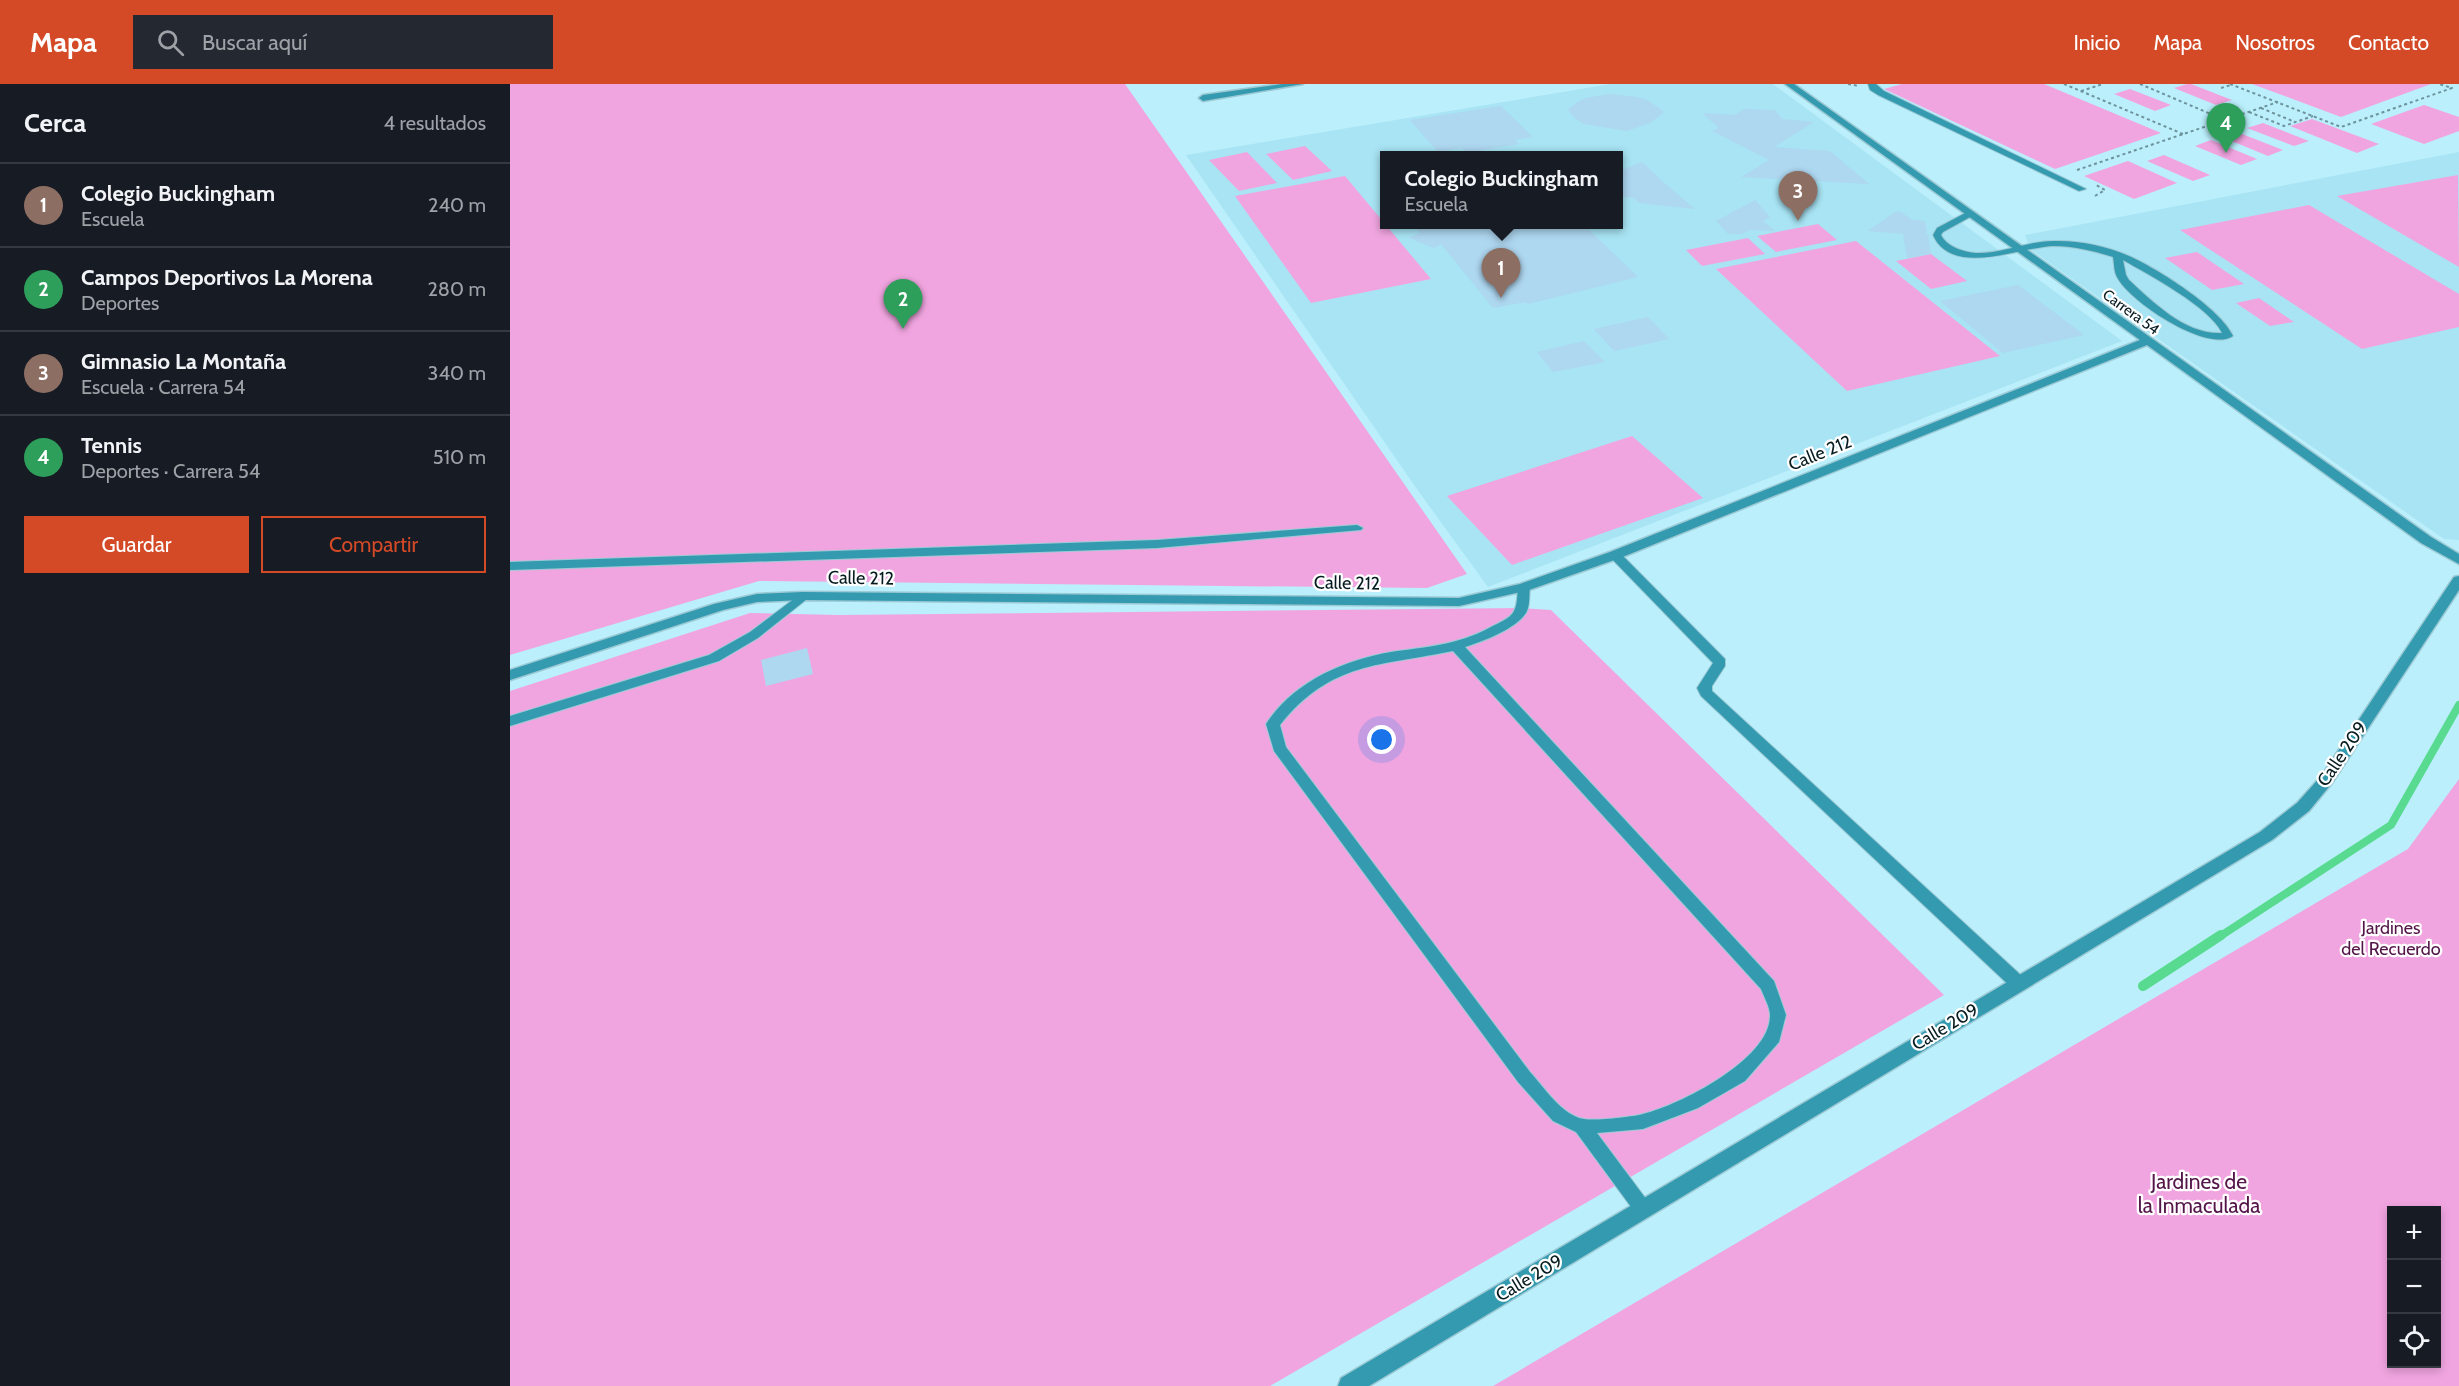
<!DOCTYPE html>
<html lang="es">
<head>
<meta charset="utf-8">
<style>
	:root { --surface:#171b24; --page:#242831; --text:#f1f3f6; --muted:#9ea1a6; --line:#363941; --accent:#d44a27 }
	body { margin:0; font-family:Cabin,sans-serif; background:var(--page); color:var(--text) }
	.controls { position:absolute; right:18px; bottom:18px; display:grid; overflow:hidden; border-radius:0px; box-shadow:0 3px 9px #0003 }
	.controls button { width:54px; height:54px; display:grid; place-items:center; padding:0; border:0; border-bottom:2px solid var(--line); background:var(--surface); color:var(--text); font:30px sans-serif }
	.you { position:absolute; left:872px; top:656px; width:21px; height:21px; margin:-15px; border:4px solid #fff; border-radius:50%; background:#1a73e8; box-shadow:0 0 0 9px #1a73e833 }
	.badge { display:grid; place-items:center; width:39px; height:39px; border-radius:50%; background:var(--accent); color:#fff; font-size:20px; font-weight:700 }
	.pin { position:absolute; translate:-50% -50px; filter:drop-shadow(0 2px 3px #0008) }
	.pin::after { content:''; position:absolute; top:32px; width:21px; height:18px; background:inherit; clip-path:polygon(0 0,100% 0,50% 100%) }
	.popup { position:absolute; left:870px; top:67px; width:243px; height:78px; box-sizing:border-box; display:grid; place-content:center; border-radius:0px; background:var(--surface); filter:drop-shadow(0 2px 4px #0005); font-size:20px; white-space:nowrap; color:var(--muted) }
	.popup b { font-size:22px; color:var(--text) }
	.popup::after { content:''; position:absolute; left:50%; top:100%; margin-left:-12px; border:12px solid transparent; border-top-color:var(--surface) }
	.list { margin:0; padding:0; list-style:none }
	h2 { display:flex; justify-content:space-between; align-items:center; height:78px; margin:0; padding:0 24px; font-size:26px }
	h2 small { font-size:20px; font-weight:400; color:var(--muted) }
	.list li { display:grid; grid-template-columns:39px 1fr auto; gap:18px; align-items:center; box-sizing:border-box; height:84px; padding:0 24px; border-top:2px solid var(--line) }
	.list b { display:block; font-size:22px; white-space:nowrap }
	.list p { margin:0; font-size:20px; white-space:nowrap; color:var(--muted) }
	.list em { font-size:20px; font-style:normal; color:var(--muted) }
	.actions { display:flex; gap:12px; padding:18px 24px }
	.actions a { flex:1; padding:14px 0; border:2px solid var(--accent); border-radius:0px; text-align:center; font-size:21px; color:var(--accent) }
	.actions .main { background:var(--accent); color:#fff }
	.icon { flex:none; width:33px; height:33px; fill:none; stroke:currentColor; stroke-width:2; stroke-linecap:round; stroke-linejoin:round }
	.map { position:relative; flex:none; width:1949px; height:1302px; overflow:hidden }
	header { display:flex; align-items:center; gap:36px; box-sizing:border-box; height:84px; padding:0 30px; background:var(--accent); color:#fff }
	header strong { font-size:28px }
	nav { display:flex; gap:33px; margin-inline-start:auto; font-size:21px }
	.search { width:420px; height:54px; background:var(--page); display:flex; align-items:center; gap:15px; box-sizing:border-box; padding:0 21px; border-radius:0px; color:var(--muted); font-size:22px }
	main { display:flex }
	aside { flex:1; background:var(--surface) }
	.map>svg:first-child { display:block }
	.built { fill:#a8e4f4; fill-rule:evenodd }
	.green { fill:#f1a5e0; fill-rule:evenodd }
	.lines { fill:none; stroke-linecap:round; stroke-linejoin:round }
	.stream-far1 { stroke:#59da91; stroke-width:8 }
	.stream { stroke:#59da91; stroke-width:10 }
	.building { fill:#aed7f0 }
	.service-casing { stroke:#9bc9d4; stroke-width:2 }
	.minor-casing { stroke:#9bc9d4; stroke-width:3 }
	.path { stroke:#6d939c; stroke-width:2; stroke-dasharray:3 3; stroke-linecap:butt }
	.service { fill:#339ab0; fill-rule:evenodd }
	.minor { fill:#339ab0; fill-rule:evenodd }
	.labels { text-anchor:middle; stroke-width:4.5; stroke-linejoin:round; paint-order:stroke }
	.far-street-label { font-size:15px; fill:#071c20; stroke:#fff }
	.street-label { font-size:18px; fill:#071c20; stroke:#fff }
	.park-label { font-size:18px; fill:#541649; stroke:#fff }
	.near-park-label { font-size:21px; fill:#541649; stroke:#fff }
</style>
</head>
<body>
<header>
<strong>Mapa</strong>
<div class="search"><svg class="icon" aria-label="search" viewBox="0 0 24 24"><circle cx="10" cy="10" r="6"/><path d="M15 15l6 6"/></svg>Buscar aquí</div>
<nav><a>Inicio</a><a>Mapa</a><a>Nosotros</a><a>Contacto</a></nav>
</header>
<main>
<aside>
<h2>Cerca<small>4 resultados</small></h2>
<ul class="list">
<li><span class="badge" style="background:#8d6e63">1</span><div><b>Colegio Buckingham</b><p>Escuela</p></div><em>240 m</em></li>
<li><span class="badge" style="background:#2e9e5b">2</span><div><b>Campos Deportivos La Morena</b><p>Deportes</p></div><em>280 m</em></li>
<li><span class="badge" style="background:#8d6e63">3</span><div><b>Gimnasio La Montaña</b><p>Escuela · Carrera 54</p></div><em>340 m</em></li>
<li><span class="badge" style="background:#2e9e5b">4</span><div><b>Tennis</b><p>Deportes · Carrera 54</p></div><em>510 m</em></li>
</ul>
<div class="actions"><a class="main">Guardar</a><a>Compartir</a></div>
</aside>
<div class="map">
<svg width="1949" height="1302" viewBox="0 0 1949 1302">
	<rect width="100%" height="100%" fill="#bbeffc"/>
	<g class="built">
		<path d="M1101,0H1263L1612,257L978,503L909,408L676,71ZM874,71H1108V140H874Z"/>
		<path d="M1949,68V456L1934,455L1561,194L1520,165L1515,151Z"/>
	</g>
	<g class="green">
		<path d="M0,0H615L957,490L917,504L249,497L0,571Z"/>
		<path d="M1392,0H1534L1651,49L1545,85L1374,5Z"/>
		<path d="M1677,0H1681L1722,16L1706,21L1664,4Z"/>
		<path d="M1742,0H1921L1831,33Z"/>
		<path d="M1620,5L1661,21L1645,27L1604,10Z"/>
		<path d="M1914,21L1949,33V47L1914,60L1861,40Z"/>
		<path d="M1802,35L1869,60L1847,69L1780,42Z"/>
		<path d="M1753,39L1799,57L1784,62L1737,44Z"/>
		<path d="M1727,48L1773,66L1758,72L1712,53Z"/>
		<path d="M1701,56L1747,75L1731,81L1685,62Z"/>
		<path d="M795,62L822,87L783,96L756,70Z"/>
		<path d="M737,68L767,99L729,107L699,76Z"/>
		<path d="M1654,71L1700,91L1683,97L1637,77Z"/>
		<path d="M1618,77L1667,99L1624,115L1574,92Z"/>
		<path d="M1948,91L1949,183L1827,112Z"/>
		<path d="M835,92L921,195L801,219L725,112Z"/>
		<path d="M1799,121L1949,210V243L1852,265L1670,146Z"/>
		<path d="M1308,140L1327,156L1266,168L1247,152Z"/>
		<path d="M1238,154L1255,170L1192,182L1176,166Z"/>
		<path d="M1346,157L1490,272L1337,307L1206,185Z"/>
		<path d="M1687,168L1734,200L1702,206L1655,174Z"/>
		<path d="M1421,170L1457,197L1421,205L1386,177Z"/>
		<path d="M1749,214L1784,238L1760,242L1726,219Z"/>
		<path d="M1122,352L1193,414L1002,481L937,412Z"/>
		<path d="M1012,524L1041,526L1434,911L760,1302H0V607L240,529L328,531Z"/>
		<path d="M1949,695V1302H983L1898,765ZM1926,1126V1280H1882V1126Z"/>
	</g>
	<g class="lines">
		<path class="stream-far1" d="M1709,853L1881,741L1949,621"/>
		<path class="stream" d="M1633,902L1711,851"/>
	</g>
	<g class="building">
		<path d="M1100,10L1128,13L1139,17L1154,28L1140,39L1117,47L1074,40L1066,35L1058,26L1066,19L1075,14Z"/>
		<path d="M991,22L1023,53L1005,56L1009,60L956,69L952,64L928,68L900,36Z"/>
		<path d="M1234,25L1265,26L1272,35L1304,38L1264,63L1320,67L1359,100L1231,93L1259,76L1202,47L1209,44L1192,29L1225,31Z"/>
		<path d="M1132,78L1153,98L1185,125L1129,119L1124,114L1108,112V88Z"/>
		<path d="M1245,116L1260,133L1253,137L1265,147L1239,146L1232,150H1218L1206,137Z"/>
		<path d="M1385,128H1391L1402,136L1415,137L1417,150L1421,152H1418L1421,170L1397,174L1393,150L1358,147Z"/>
		<path d="M903,141H1074L1128,193L1018,220L1015,218L983,224L931,160L924,164L899,154L910,149Z"/>
		<path d="M1508,201L1574,251L1493,269L1430,217Z"/>
		<path d="M1138,233L1159,255L1104,267L1084,245Z"/>
		<path d="M1074,257L1095,278L1043,288L1027,268Z"/>
		<path d="M297,564L303,590L256,602L251,576Z"/>
	</g>
	<g class="lines">
		<g class="service-casing">
			<g id="service">
				<path d="M1358,0H1366L1374,7L1576,105L1569,107L1368,11L1360,6Z"/>
				<path d="M1459,127L1463,130L1462,132L1433,148L1431,151C1437,163 1454,168 1466,169C1492,170 1517,157 1543,157C1567,156 1597,162 1619,172C1648,185 1710,224 1723,252C1698,270 1616,216 1606,191C1604,186 1604,178 1603,173C1584,167 1564,162 1544,162C1510,163 1442,194 1423,151L1427,144ZM1613,176C1639,191 1700,223 1712,249C1676,251 1644,219 1619,196L1616,191Z"/>
				<path d="M847,441L853,444L851,446L647,464L0,486V478L647,456Z"/>
				<path d="M1105,467L1109,468L1215,575V582L1202,602V607L1514,894L1516,899L1514,904L1508,905L1502,904L1191,612L1187,604L1203,579L1101,474L1099,471Z"/>
				<path d="M1014,499L1020,503C1019,511 1020,520 1017,527C1009,544 972,558 955,563L1264,897L1276,931L1269,958L1235,997L1188,1024L1133,1045L1087,1049L1139,1119L1142,1125L1139,1131L1133,1133L1127,1131L1066,1048L1043,1037L1008,998L764,667L756,640C783,598 834,576 881,568C915,563 948,561 979,544C986,540 997,536 1002,530C1008,523 1007,511 1008,503ZM943,567L1251,905C1254,913 1260,923 1260,931C1261,975 1170,1021 1133,1030C1123,1033 1084,1037 1074,1035C1052,1032 1034,1003 1020,988L776,663L770,641C821,577 871,582 943,567Z"/>
				<path d="M293,508L297,509L299,512L297,515L248,554L209,577L0,642V632L199,571L240,548Z"/>
			</g>
		</g>
		<g class="minor-casing">
			<g id="minor">
				<path d="M772,0H793L693,17L689,14L693,11Z"/>
				<path d="M1275,0H1284L1921,453L1949,470V480L1911,459L1637,261L1110,474L1019,506L949,522L293,516L247,518L213,526L0,596V586L204,520L247,510L293,508L949,514L1010,500L1100,468L1630,256Z"/>
				<path d="M1949,492V506L1822,699L1799,727L1762,756L859,1302H828L831,1294L1750,748L1787,719L1812,691L1944,493Z"/>
			</g>
		</g>
		<g class="path">
			<path d="M1338,0L1349,2"/>
			<path d="M1554,0L1673,50"/>
			<path d="M1630,0L1715,36"/>
			<path d="M1720,0L1831,43L1942,4L1929,0"/>
			<path d="M1711,4L1721,1"/>
			<path d="M1571,7L1593,0"/>
			<path d="M1751,24L1785,38"/>
			<path d="M1739,28L1774,42L1803,32"/>
			<path d="M1567,86L1768,18"/>
			<path d="M1585,112L1595,106L1586,101"/>
		</g>
		<use href="#service" class="service"/>
		<use href="#minor" class="minor"/>
	</g>
	<g class="labels">
		<g class="far-street-label">
			<text transform="translate(1621 228) rotate(36)" y="5">Carrera 54</text>
		</g>
		<g class="street-label">
			<text transform="translate(1310 369) rotate(-22)" y="6">Calle 212</text>
			<text transform="translate(351 494) rotate(1)" y="6">Calle 212</text>
			<text transform="translate(837 499) rotate(1)" y="6">Calle 212</text>
			<text transform="translate(1832 670) rotate(-56)" y="6">Calle 209</text>
			<text transform="translate(1435 943) rotate(-31)" y="6">Calle 209</text>
			<text transform="translate(1019 1194) rotate(-31)" y="6">Calle 209</text>
		</g>
		<g class="park-label">
			<text x="1881" y="850">Jardines<tspan x="1881" dy="21">del Recuerdo</tspan></text>
		</g>
		<g class="near-park-label">
			<text x="1689" y="1105">Jardines de<tspan x="1689" dy="24">la Inmaculada</tspan></text>
		</g>
	</g>
</svg>
<div class="controls">
<button>+</button>
<button>−</button>
<button><svg class="icon" aria-label="locate" viewBox="0 0 24 24"><circle cx="12" cy="12" r="6"/><path d="M12 2v4M12 18v4M2 12h4M18 12h4"/></svg></button>
</div>
<div class="you"></div>
<div class="pin badge" style="left:991px;top:214px;background:#8d6e63">1</div>
<div class="popup"><b>Colegio Buckingham</b>Escuela</div>
<div class="pin badge" style="left:393px;top:245px;background:#2e9e5b">2</div>
<div class="pin badge" style="left:1288px;top:137px;background:#8d6e63">3</div>
<div class="pin badge" style="left:1716px;top:69px;background:#2e9e5b">4</div>
</div>
</main>
</body>
</html>
